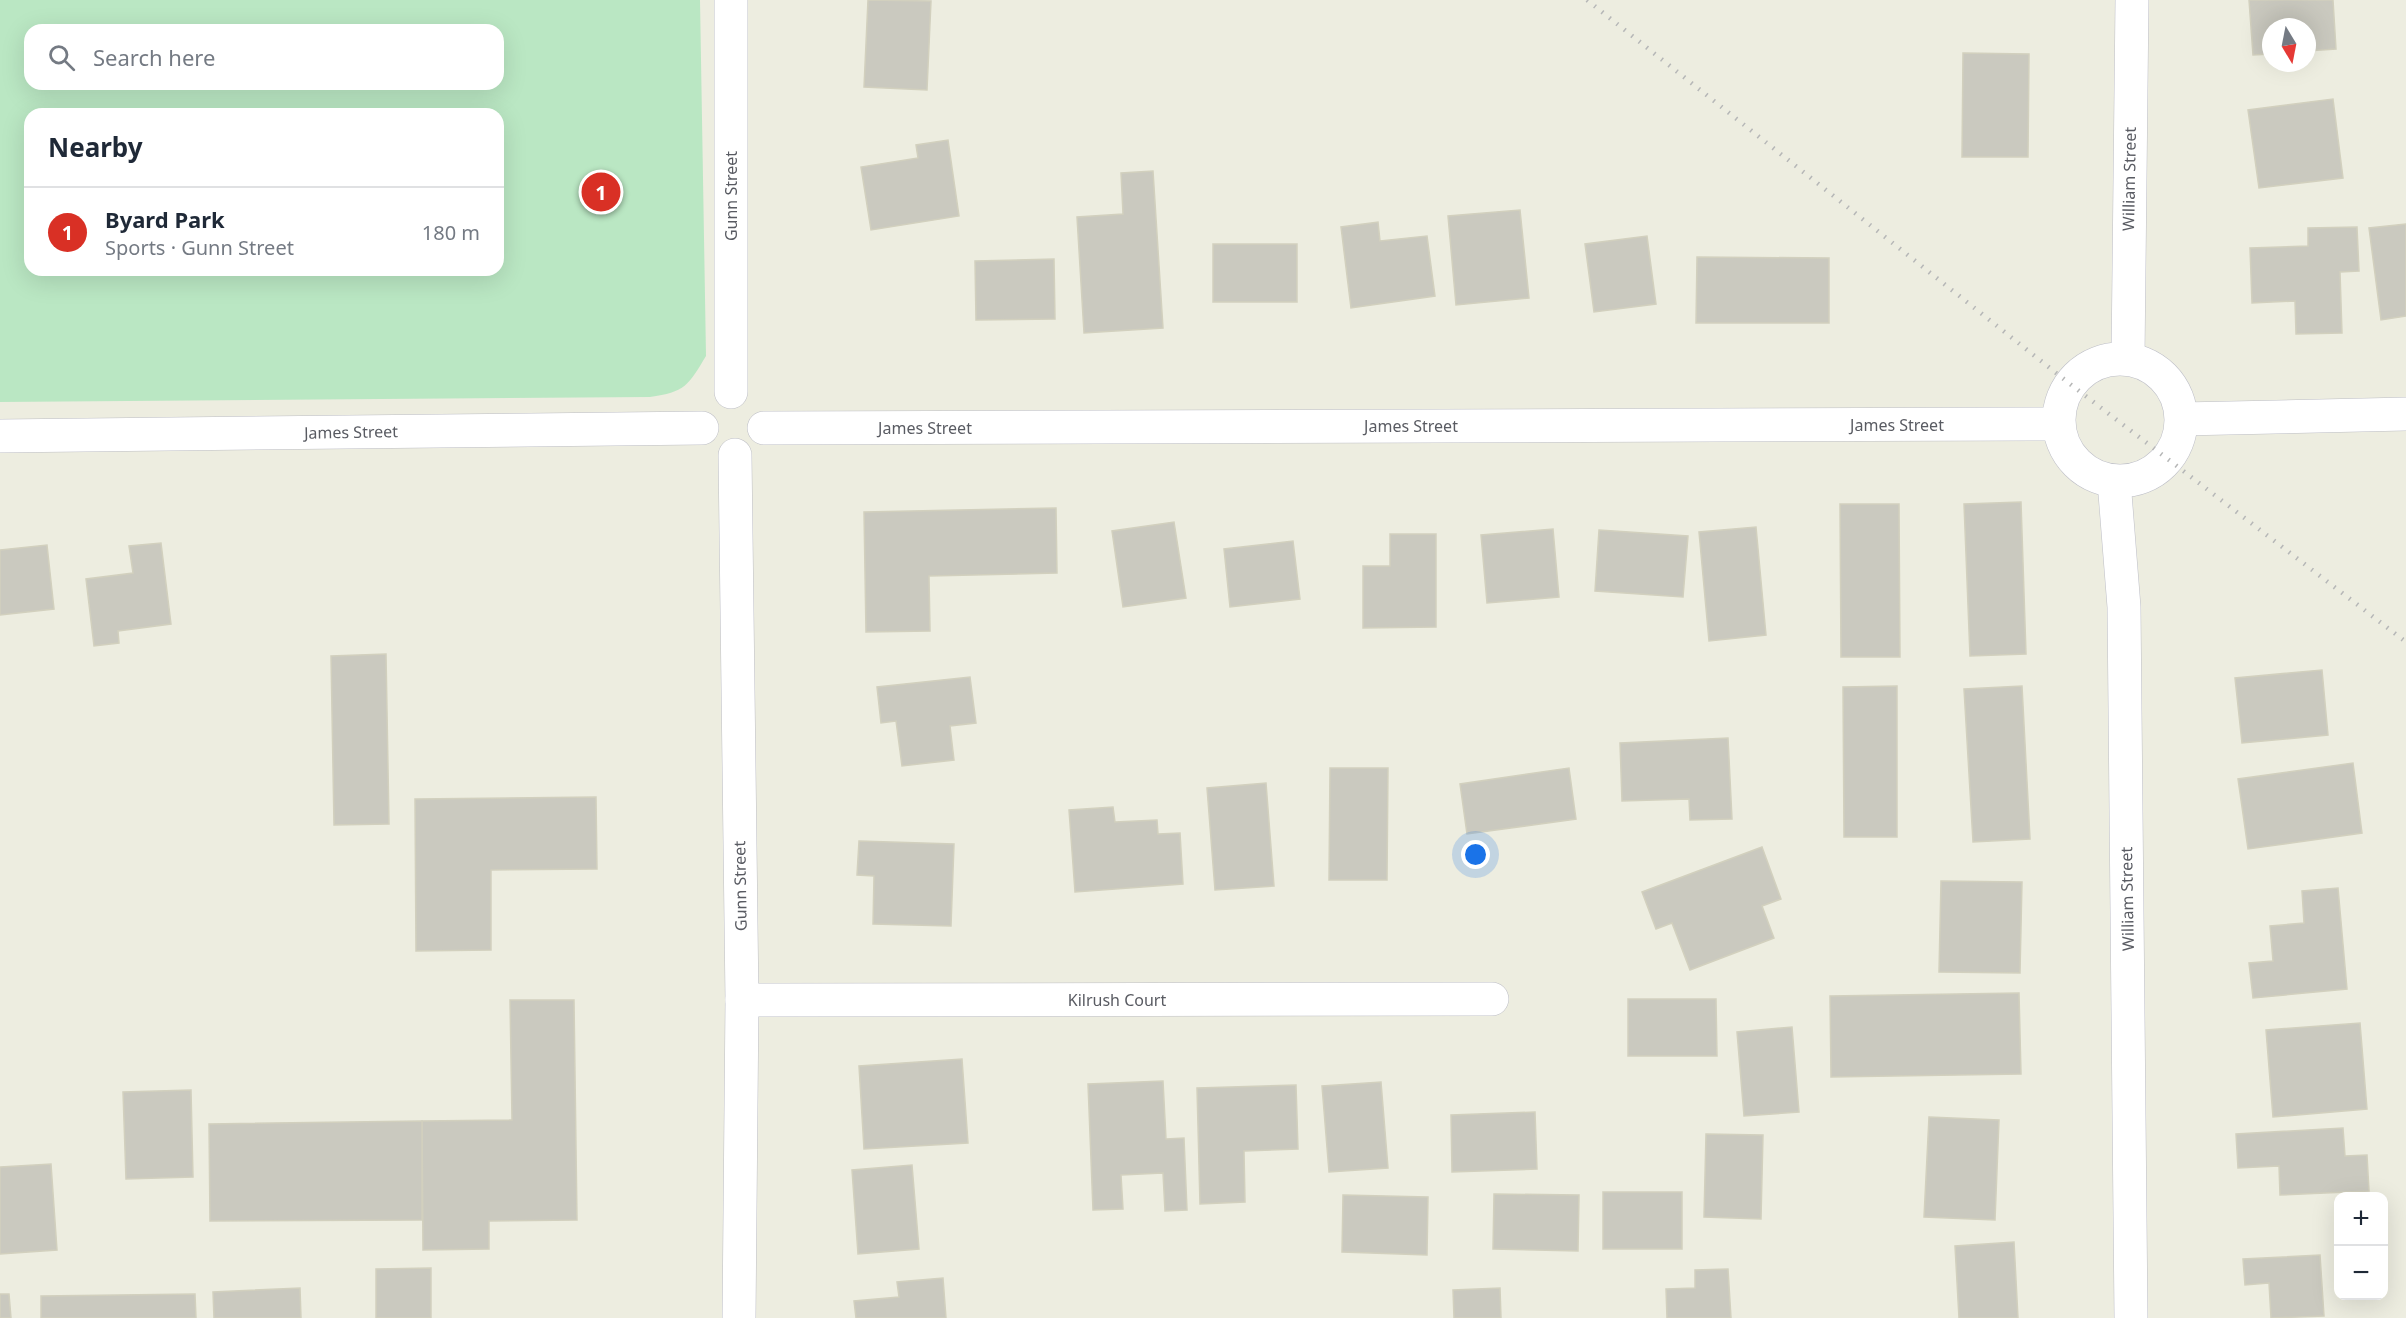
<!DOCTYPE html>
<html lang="en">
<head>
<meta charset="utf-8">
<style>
	:root { --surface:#fff; --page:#f6f6f7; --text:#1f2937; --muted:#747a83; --line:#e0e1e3; --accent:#d93025 }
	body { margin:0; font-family:"Noto Sans",sans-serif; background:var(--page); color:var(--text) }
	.controls { position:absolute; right:18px; bottom:18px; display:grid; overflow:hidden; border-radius:12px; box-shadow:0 6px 24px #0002 }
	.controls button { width:54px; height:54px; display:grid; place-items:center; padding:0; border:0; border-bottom:2px solid var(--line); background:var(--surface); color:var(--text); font:30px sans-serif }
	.compass { position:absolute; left:2262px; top:18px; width:54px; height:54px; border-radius:50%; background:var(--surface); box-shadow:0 6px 24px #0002; rotate:170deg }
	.you { position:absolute; left:1476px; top:855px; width:21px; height:21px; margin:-15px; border:4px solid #fff; border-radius:50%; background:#1a73e8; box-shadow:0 0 0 9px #1a73e833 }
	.badge { display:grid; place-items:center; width:39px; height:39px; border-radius:50%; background:var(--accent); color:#fff; font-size:20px; font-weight:700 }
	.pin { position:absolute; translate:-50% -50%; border:3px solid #fff; box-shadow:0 2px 6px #0006 }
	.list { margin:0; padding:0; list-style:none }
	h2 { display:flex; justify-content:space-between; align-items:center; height:78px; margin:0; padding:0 24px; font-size:26px }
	h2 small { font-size:20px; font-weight:400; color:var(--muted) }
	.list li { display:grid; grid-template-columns:39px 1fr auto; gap:18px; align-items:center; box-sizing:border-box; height:90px; padding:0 24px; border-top:2px solid var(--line) }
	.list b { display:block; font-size:22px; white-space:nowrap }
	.list p { margin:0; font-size:20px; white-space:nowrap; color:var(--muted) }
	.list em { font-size:20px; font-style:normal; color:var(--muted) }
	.icon { flex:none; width:33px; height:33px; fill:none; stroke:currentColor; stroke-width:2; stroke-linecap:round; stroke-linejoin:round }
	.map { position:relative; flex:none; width:2406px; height:1318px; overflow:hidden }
	.search { position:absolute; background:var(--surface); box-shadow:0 6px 24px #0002; left:24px; top:24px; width:480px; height:66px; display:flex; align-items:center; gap:15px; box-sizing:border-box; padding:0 21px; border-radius:18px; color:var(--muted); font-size:22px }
	.panel { position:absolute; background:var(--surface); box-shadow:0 6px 24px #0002; left:24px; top:108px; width:480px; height:168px; border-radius:18px }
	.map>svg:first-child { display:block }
	.green { fill:#bae7c3; fill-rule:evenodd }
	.building { fill:#cac9bf; stroke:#d2d0be; stroke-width:1.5 }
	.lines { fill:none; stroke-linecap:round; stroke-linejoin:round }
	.street-casing { stroke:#bdbec5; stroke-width:34 }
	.secondary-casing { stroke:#bdbec7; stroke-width:34 }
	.street { stroke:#fff; stroke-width:33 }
	.secondary { stroke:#fff; stroke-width:33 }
	.rail { stroke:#b6b7b7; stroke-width:4.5; stroke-dasharray:1.5 8; stroke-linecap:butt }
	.labels { text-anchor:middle; stroke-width:4.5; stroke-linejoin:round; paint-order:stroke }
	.street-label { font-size:16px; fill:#595b62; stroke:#fff }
</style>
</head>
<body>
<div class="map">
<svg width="2406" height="1318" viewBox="0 0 2406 1318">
	<rect width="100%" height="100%" fill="#edede0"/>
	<path class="green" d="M0,0H700L706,356C688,386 685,392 650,397L0,402ZM30,30H498V84H30ZM30,114H498V270H30Z"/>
	<g class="building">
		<path d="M868,0L931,1L927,90L864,87Z"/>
		<path d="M2249,0H2333L2336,49L2307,51V27H2271V54L2253,55Z"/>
		<path d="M1963,53L2029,54L2028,157H1962Z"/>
		<path d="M2333,99L2343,178L2259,188L2248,110Z"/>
		<path d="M948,140L959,216L871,230L861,167L918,158L916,145Z"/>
		<path d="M1153,171L1163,328L1084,333L1077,217L1123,214L1121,173Z"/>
		<path d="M1520,210L1529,298L1456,305L1448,216Z"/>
		<path d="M1378,222L1380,241L1427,236L1435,296L1351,308L1341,227Z"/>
		<path d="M2406,224V316L2381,320L2369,228Z"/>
		<path d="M2357,227L2359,271L2340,272L2342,333L2296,334L2295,301L2252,303L2250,248L2308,246V228Z"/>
		<path d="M1647,236L1656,304L1594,312L1585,244Z"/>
		<rect x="1213" y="244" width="84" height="58"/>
		<path d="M1697,257L1829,258V323H1696Z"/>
		<path d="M1054,259L1055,319L976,320L975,261Z"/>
		<path d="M2021,502L2026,654L1970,656L1964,504Z"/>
		<path d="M1840,504H1899L1900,657H1841Z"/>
		<path d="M1056,508L1057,573L929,576L930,631L866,632L864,512Z"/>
		<path d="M1174,522L1186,598L1123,607L1112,531Z"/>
		<path d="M1756,527L1766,635L1709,641L1699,532Z"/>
		<path d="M1553,529L1559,597L1487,603L1481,535Z"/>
		<path d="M1599,530L1688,536L1683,597L1595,591Z"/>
		<path d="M1390,534H1436V627L1363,628V566H1390Z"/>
		<path d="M1293,541L1300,599L1230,607L1224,549Z"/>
		<path d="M161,543L171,624L118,631L119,643L94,646L86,579L133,573L129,546Z"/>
		<path d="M47,545L54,609L0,615V550Z"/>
		<path d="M386,654L389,824L334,825L331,656Z"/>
		<path d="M2322,670L2328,735L2242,743L2235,678Z"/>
		<path d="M970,677L976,723L950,726L954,760L902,766L896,721L881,723L877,687Z"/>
		<path d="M1897,686V837H1844L1843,687Z"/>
		<path d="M2022,686L2030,839L1973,842L1964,689Z"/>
		<path d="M1728,738L1732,819L1690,820L1689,799L1622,801L1620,743Z"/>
		<path d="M2353,763L2362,833L2248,849L2238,779Z"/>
		<path d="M1330,768H1388L1387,880H1329Z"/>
		<path d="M1569,768L1576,819L1467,834L1460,784Z"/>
		<path d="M1266,783L1274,886L1215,890L1207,788Z"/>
		<path d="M596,797L597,869L491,870V950L416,951L415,799Z"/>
		<path d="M1113,807L1115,822L1157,820L1158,834L1180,833L1183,884L1075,892L1069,810Z"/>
		<path d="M859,841L954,844L951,926L873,924L874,876L857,875Z"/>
		<path d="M1762,847L1781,899L1762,906L1774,938L1690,970L1672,923L1656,929L1642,892Z"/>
		<path d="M1941,881L2022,882L2020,973L1939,972Z"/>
		<path d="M2338,888L2347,989L2253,998L2249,963L2273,961L2270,926L2304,923L2302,891Z"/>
		<path d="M2019,993L2021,1074L1831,1077L1830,996Z"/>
		<path d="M1628,999H1716L1717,1056H1628Z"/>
		<path d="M510,1000H574L577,1220L489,1221V1249L423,1250L422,1121L512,1120Z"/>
		<path d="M2360,1023L2367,1109L2273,1117L2266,1030Z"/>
		<path d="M1792,1027L1799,1112L1744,1116L1737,1032Z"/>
		<path d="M962,1059L968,1143L864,1149L859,1066Z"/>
		<path d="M1163,1081L1166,1139L1184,1138L1187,1210L1165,1211L1163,1173L1121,1175L1123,1209L1093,1210L1088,1084Z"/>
		<path d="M1381,1082L1388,1168L1329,1172L1322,1086Z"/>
		<path d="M1296,1085L1298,1149L1244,1151L1245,1202L1200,1204L1197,1088Z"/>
		<path d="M191,1090L193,1177L126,1179L123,1092Z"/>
		<path d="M1535,1112L1537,1169L1452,1172L1451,1115Z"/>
		<path d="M1929,1117L1999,1120L1995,1220L1924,1217Z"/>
		<path d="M422,1121V1220L210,1221L209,1124Z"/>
		<path d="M2343,1128L2345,1156L2367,1155L2369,1191L2280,1195L2279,1166L2238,1168L2236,1134Z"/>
		<path d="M1706,1134L1763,1135L1761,1219L1704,1217Z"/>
		<path d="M51,1164L57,1250L0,1254V1167Z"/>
		<path d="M912,1165L919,1249L858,1254L852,1170Z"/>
		<rect x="1603" y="1192" width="79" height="57"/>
		<path d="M1494,1194L1579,1195L1578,1251L1493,1249Z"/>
		<path d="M1343,1195L1428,1197L1427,1255L1342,1252Z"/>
		<path d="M2014,1242L2018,1318H1959L1955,1246Z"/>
		<path d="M2320,1255L2324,1316L2271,1318L2269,1283L2245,1285L2243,1259Z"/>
		<path d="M431,1268V1318H376V1269Z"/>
		<path d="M1728,1269L1731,1318H1667L1666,1289L1695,1288V1270Z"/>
		<path d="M943,1278L946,1318H856L854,1301L899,1297L897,1282Z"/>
		<path d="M300,1288L301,1318H214L213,1292Z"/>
		<path d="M1500,1288L1501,1318H1454L1453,1290Z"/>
		<path d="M0,1294H9L11,1318H0Z"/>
		<path d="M195,1294L196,1318H41V1296Z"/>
	</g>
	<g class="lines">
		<g class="street-casing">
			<g id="street">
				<path d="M731,392V0"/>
				<path d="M2182,419L2406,414"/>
				<path d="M764,428L2058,424"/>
				<path d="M0,436L702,428"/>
				<path d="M735,455L742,1000L739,1318"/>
				<path d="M742,1000L1492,999"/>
			</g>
		</g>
		<g class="secondary-casing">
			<g id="secondary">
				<path d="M2128,358L2132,0"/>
				<circle cx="2120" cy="420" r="61"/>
				<path d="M2114,481L2124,607L2131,1318"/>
			</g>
		</g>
		<use href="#street" class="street"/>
		<use href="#secondary" class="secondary"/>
		<path class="rail" d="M1587,0L2070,384L2406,642"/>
	</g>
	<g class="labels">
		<g class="street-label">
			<text transform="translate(2129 179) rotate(-89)" y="6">William Street</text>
			<text transform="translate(731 196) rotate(-90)" y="6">Gunn Street</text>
			<text x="1897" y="431">James Street</text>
			<text x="1411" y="432">James Street</text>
			<text x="925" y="434">James Street</text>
			<text transform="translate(351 432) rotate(-1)" y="6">James Street</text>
			<text transform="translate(740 886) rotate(-91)" y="6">Gunn Street</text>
			<text transform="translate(2127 899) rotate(-91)" y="6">William Street</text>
			<text x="1117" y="1006">Kilrush Court</text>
		</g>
	</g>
</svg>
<div class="controls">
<button>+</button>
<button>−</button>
</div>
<svg class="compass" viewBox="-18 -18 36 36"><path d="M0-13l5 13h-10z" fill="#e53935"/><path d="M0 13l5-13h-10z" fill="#747a83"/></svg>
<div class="you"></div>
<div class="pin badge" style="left:601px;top:192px">1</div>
<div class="search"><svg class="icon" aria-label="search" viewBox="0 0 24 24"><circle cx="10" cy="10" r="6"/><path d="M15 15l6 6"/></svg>Search here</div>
<section class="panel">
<h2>Nearby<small></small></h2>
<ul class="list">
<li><span class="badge">1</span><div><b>Byard Park</b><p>Sports · Gunn Street</p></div><em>180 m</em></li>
</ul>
</section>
</div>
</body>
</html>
